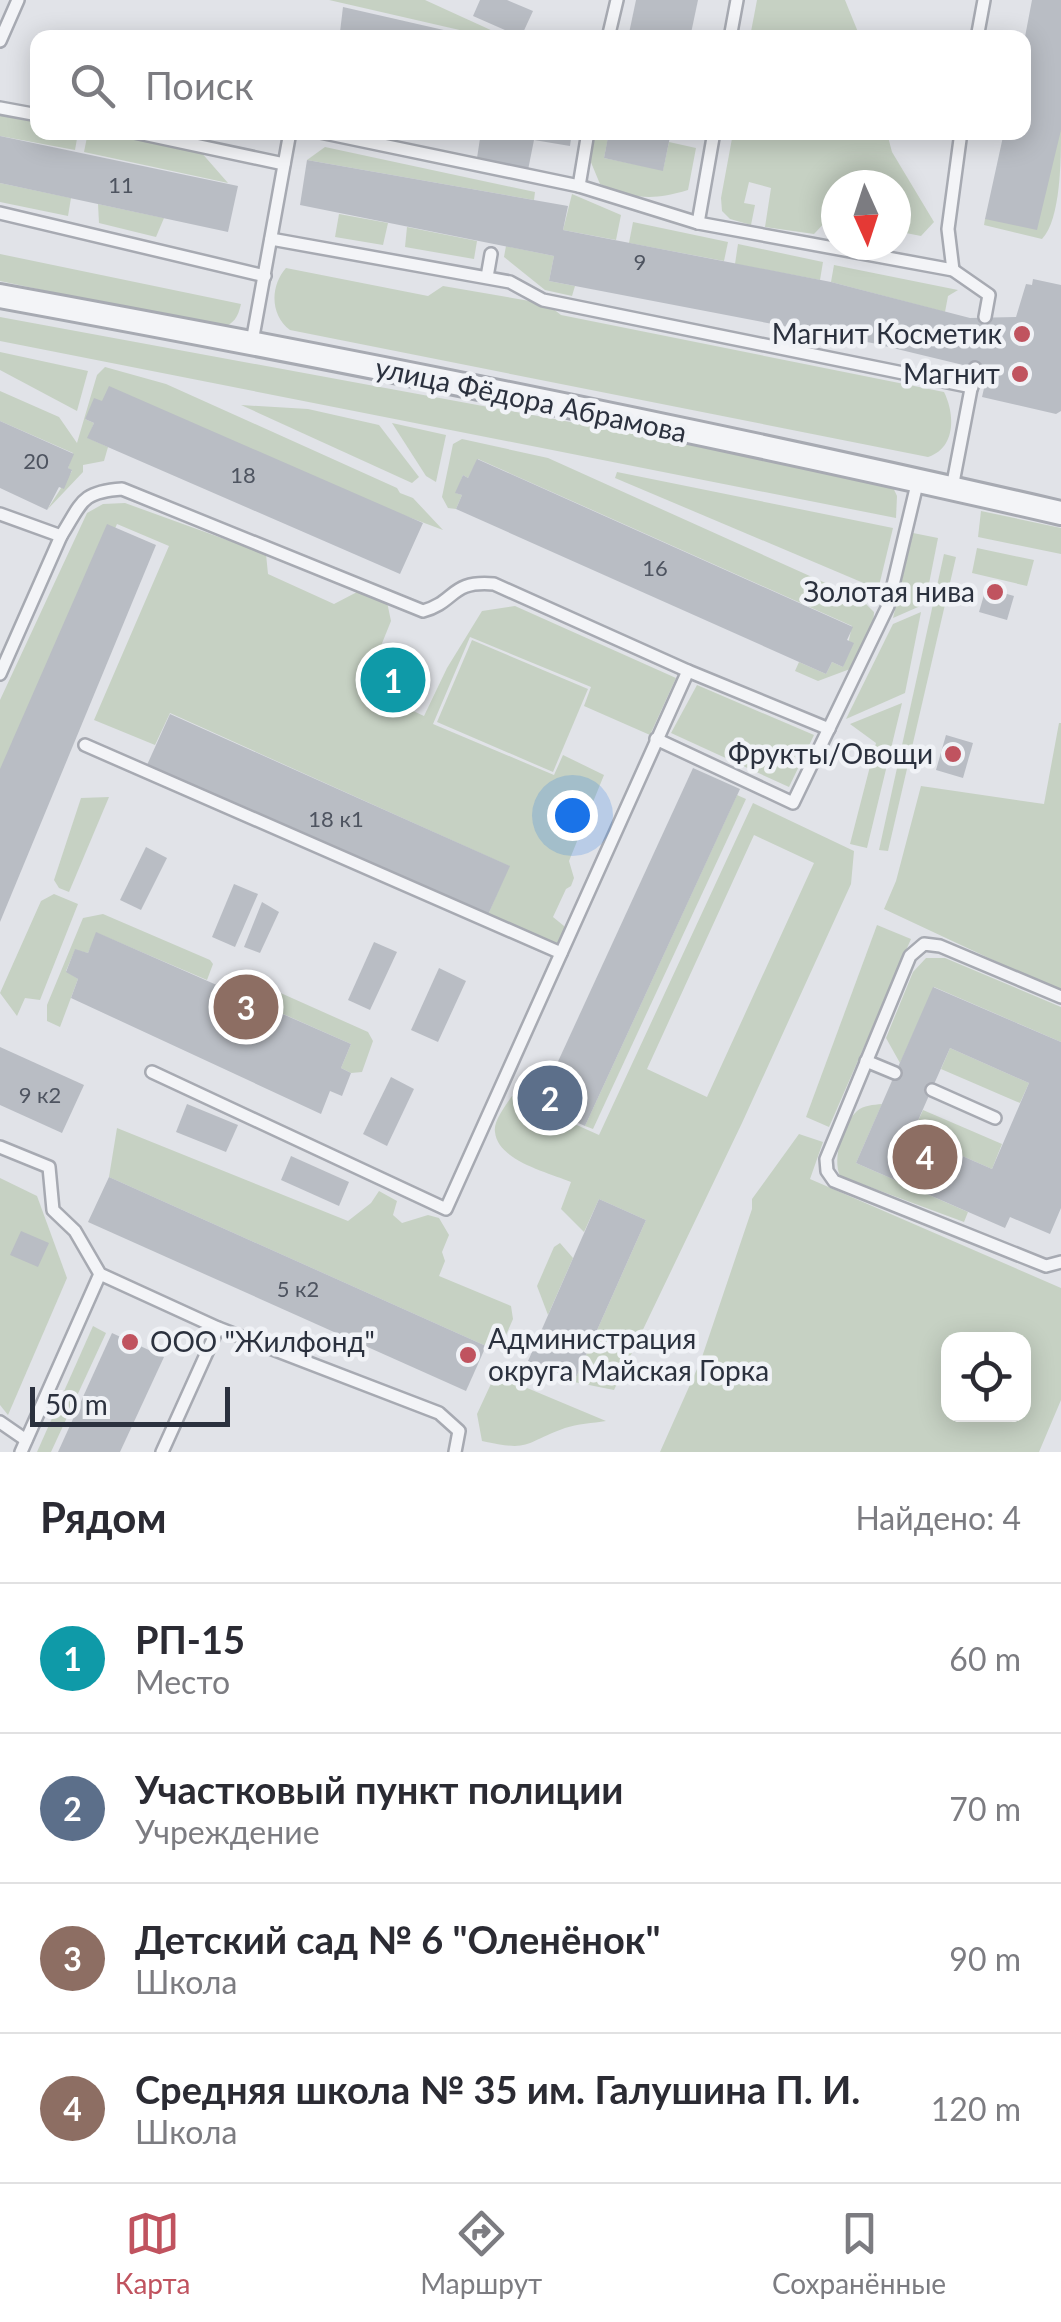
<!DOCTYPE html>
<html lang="ru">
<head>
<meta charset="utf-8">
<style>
	:root { --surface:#fff; --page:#f7f7f7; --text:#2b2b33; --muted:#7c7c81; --line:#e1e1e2; --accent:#c0535f }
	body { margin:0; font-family:Lato,sans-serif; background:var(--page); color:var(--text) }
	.controls { position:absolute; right:30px; bottom:30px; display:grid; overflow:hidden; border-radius:20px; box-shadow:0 5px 25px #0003 }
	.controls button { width:90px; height:90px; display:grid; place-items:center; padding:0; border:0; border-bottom:2px solid var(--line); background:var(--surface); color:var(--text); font:50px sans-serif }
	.compass { position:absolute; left:821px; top:170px; width:90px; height:90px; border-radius:50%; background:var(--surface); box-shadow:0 5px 25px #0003; rotate:177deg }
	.scale { position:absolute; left:30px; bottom:25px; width:200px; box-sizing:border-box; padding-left:10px; border:5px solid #2b313e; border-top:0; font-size:28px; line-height:35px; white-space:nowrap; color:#2b313e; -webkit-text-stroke:8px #f0f2f6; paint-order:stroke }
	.you { position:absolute; left:572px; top:815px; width:35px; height:35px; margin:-25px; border:8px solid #fff; border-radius:50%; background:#1a73e8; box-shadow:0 0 0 15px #1a73e833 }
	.badge { display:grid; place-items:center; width:65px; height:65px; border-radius:50%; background:var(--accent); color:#fff; font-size:32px; font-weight:700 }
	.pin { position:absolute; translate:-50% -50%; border:5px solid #fff; box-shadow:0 2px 10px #0006 }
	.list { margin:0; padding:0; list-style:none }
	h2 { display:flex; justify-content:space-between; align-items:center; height:130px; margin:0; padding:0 40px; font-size:42px }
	h2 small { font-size:32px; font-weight:400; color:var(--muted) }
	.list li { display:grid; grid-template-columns:65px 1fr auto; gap:30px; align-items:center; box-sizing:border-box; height:150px; padding:0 40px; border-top:2px solid var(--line) }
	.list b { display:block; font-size:38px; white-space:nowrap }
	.list p { margin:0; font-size:32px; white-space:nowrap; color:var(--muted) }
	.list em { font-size:32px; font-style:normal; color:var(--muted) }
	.icon { flex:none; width:55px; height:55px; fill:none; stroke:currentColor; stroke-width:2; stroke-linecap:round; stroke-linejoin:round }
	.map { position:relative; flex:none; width:1061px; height:1452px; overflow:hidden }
	.search { position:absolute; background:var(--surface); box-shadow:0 5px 25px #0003; left:30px; right:30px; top:30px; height:110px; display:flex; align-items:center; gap:25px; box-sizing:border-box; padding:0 35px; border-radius:20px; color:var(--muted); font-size:38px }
	.sheet { height:730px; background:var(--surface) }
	nav { display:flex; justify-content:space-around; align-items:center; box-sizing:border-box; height:140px; border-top:2px solid var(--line); background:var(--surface); font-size:28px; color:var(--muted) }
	nav a { display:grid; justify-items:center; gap:5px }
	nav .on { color:var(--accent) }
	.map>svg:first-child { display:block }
	.green { fill:#c6d1c3; fill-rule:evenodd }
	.building { fill:#b9bdc4; fill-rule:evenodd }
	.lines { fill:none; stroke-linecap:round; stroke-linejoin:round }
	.service-casing { stroke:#a7aab2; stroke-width:16 }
	.minor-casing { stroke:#a7aab2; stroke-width:28 }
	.service { stroke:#f3f4f7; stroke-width:11 }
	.minor { stroke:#f3f4f7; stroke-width:22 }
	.poi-dot { fill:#c0535f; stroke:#f0f2f6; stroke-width:4 }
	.labels { text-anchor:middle; stroke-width:9; stroke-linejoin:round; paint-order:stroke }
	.number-label { font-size:22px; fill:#4e5460 }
	.poi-label { font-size:28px; fill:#2b313e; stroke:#f0f2f6; text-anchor:end }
	.street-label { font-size:28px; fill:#2b313e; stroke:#f0f2f6 }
</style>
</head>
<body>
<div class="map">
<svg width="1061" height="1452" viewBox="0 0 1061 1452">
	<rect width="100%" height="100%" fill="#e1e3e8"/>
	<g class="green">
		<path d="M329,0H425L506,37H490Z"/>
		<path d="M757,0H845L860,37H750Z"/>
		<path d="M0,113L37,119L38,132L78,133L75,150L0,136Z"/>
		<path d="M1061,130C1061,158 1061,219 1042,239L984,225L985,219Z"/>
		<path d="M88,132L104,133L200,151L228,183L84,152Z"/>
		<path d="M596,133H609L604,158L663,170L669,142L696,148L688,190C651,201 635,199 600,184L590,160Z"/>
		<path d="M733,133H887L892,152L934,222L921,236L896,231V185H836V218L830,217L814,234L765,227L771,188L749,182L744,203L755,205L751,225L730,219L722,211L721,198Z"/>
		<path d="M325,147L535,192L534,200L307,160Z"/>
		<path d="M0,183L71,198L68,216L0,202Z"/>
		<path d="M572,194L621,215L616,240L563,230Z"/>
		<path d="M98,204L164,218L156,237L99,223Z"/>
		<path d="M339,214L388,223L383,245L335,237Z"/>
		<path d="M633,222L728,242L724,261L629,243Z"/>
		<path d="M407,227L477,241L474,259L405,247Z"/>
		<path d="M738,244L823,262L820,280L735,264Z"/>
		<path d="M506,246L554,256L549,281L575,286L572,296L545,290L504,257Z"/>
		<path d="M0,254L241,304C238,317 234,324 221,328L0,281Z"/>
		<path d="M834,265L958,290L948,296L945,312L831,282Z"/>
		<path d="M286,268L428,296L443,286L547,304L561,315L944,392C955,414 956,448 928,457L290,330C270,315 270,286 286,268Z"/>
		<path d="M0,317L890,481L897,496L896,518L0,341Z"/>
		<path d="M0,352L88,371L77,411L0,370Z"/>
		<path d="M105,367L166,384L397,488L400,493L413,498L443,530L102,402L85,419L94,423L88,438L108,447L104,461L83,465V472L47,510L72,471L68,468L73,453L0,421V391L59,417L77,443L97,375Z"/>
		<path d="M241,405L308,409L379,425L419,477L412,483Z"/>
		<path d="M392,423L446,435L436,482L426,476Z"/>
		<path d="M462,439L548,458L861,599L874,612L873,626L850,669L818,681L795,671L799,662L826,674L832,662L843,667L852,626L478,459L468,478L463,475L456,493L462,495L456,509L448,508L442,497L453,444Z"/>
		<path d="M617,472L893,528L879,586L873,587L615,478Z"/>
		<path d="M125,503L266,554L268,574L334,604L359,591L387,602L391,621L364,688L424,716L447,668L482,611L515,606L676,678L650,735L584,706L591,687L470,637L433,724L554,775L563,755L604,775L569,861L574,878L571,886L566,889L553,917L564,926L565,933L556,947L487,917L509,866L170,713L155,745L94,720L169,546L117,524L0,785V700L87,513L103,504Z"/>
		<path d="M981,511L1061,528V554L978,537Z"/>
		<path d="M913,533L938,538L925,604L893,618Z"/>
		<path d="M977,548L1034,560L1027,586L972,573Z"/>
		<path d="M944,554L956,557L888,851L879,850Z"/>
		<path d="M921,612L905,693L846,719L893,624Z"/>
		<path d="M472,640L588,689L553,772L437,722Z"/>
		<path d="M697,685L814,735L789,787L671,733Z"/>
		<path d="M902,703L867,848L850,844L876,743L850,724Z"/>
		<path d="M1059,723H1061V992L884,909L896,881L921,786L1044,804Z"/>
		<path d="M737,795L746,799L593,1129L585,1126Z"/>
		<path d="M109,797L69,892L59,888L54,880L81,798Z"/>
		<path d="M753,803L854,851L851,884L742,1123L614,1390L574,1382L646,1220L599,1199L584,1232L561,1209L571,1182C548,1172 498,1161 495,1132C493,1121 506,1105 512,1096L599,1135ZM754,835L814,863L707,1097L647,1069Z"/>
		<path d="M54,894L78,904L40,1000L25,998L17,1016L0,993L41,901Z"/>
		<path d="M103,914L210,960L213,964L207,980L97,933L88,953L75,950L66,971L78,979L60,1027L47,1021V1005L83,918Z"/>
		<path d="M877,925L911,939L829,1127L806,1117Z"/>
		<path d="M926,958H945L1061,1007V1042L934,987L900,1063L886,1038L913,972Z"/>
		<path d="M256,982L368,1032L373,1041L362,1072L351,1073L341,1068L351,1044L238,994Z"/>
		<path d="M950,1048L1029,1083L1020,1103L941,1069Z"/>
		<path d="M882,1104L856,1163L968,1212L964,1222L840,1176C832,1158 843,1124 857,1111C864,1105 873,1105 882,1104Z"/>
		<path d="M923,1110L1002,1144L992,1169L912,1134Z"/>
		<path d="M117,1128L348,1221L371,1203L379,1191L397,1201L393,1215L402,1223L428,1215L439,1218L449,1235L442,1252L445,1261L439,1276L511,1306L513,1319L503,1342L486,1346L109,1177Z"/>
		<path d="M799,1134L823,1142L810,1179L1061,1288V1400L1039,1452H660L701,1360L752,1209V1199ZM948,1340H1024V1414H948Z"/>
		<path d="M0,1178L37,1196L67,1278L8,1415L0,1405Z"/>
		<path d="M560,1243L573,1258L548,1315L537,1286L554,1247Z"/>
		<path d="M93,1326L106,1333L51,1452H37Z"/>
		<path d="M495,1375H496L606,1421C593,1423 577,1424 565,1428C523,1443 532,1452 482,1441L477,1414Z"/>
	</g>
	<g class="building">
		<path d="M480,0H507L533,11L521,37L473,16Z"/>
		<path d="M636,0H698L690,38H628Z"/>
		<path d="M1032,0H1061V130L1037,230L985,219L1004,132H1024V42Z"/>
		<path d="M343,7L470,36V38H365L340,32Z"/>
		<path d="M481,132H572L570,146L534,140L528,170L477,158Z"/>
		<path d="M609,132H671L663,171L604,158Z"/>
		<path d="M0,136L238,186L228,232L0,183Z"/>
		<path d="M307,160L568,206L563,230L831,282L970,318L1016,317L1026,284L1032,285L1033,279L1061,285V411L1056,414L982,397L988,371L872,343L549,281L554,256L300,205Z"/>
		<path d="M109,386L423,523L400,574L87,438L94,423L85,419L94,398L102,401Z"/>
		<path d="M0,421L74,454L68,468L72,470L64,489L59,487L47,510L0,488Z"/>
		<path d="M477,459L853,627L847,640L854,643L843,667L832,662L826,674L456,509L462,495L455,493L463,475L468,478Z"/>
		<path d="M107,524L156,545L0,922V769Z"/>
		<path d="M986,588L1014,596L1007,620L979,612Z"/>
		<path d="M379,651L424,670L408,710L362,691Z"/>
		<path d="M170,714L510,866L487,917L147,765Z"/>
		<path d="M946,735L973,743L963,778L936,770Z"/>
		<path d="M693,768L740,789L585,1126L538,1105Z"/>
		<path d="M146,847L167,858L141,910L120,900Z"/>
		<path d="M234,884L258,894L235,947L212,937Z"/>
		<path d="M262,902L279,912L260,953L244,947Z"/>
		<path d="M96,932L351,1044L341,1068L351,1073L342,1096L330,1091L321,1114L71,998L78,979L66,972L75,949L88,953Z"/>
		<path d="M374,942L397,952L370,1010L348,1000Z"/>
		<path d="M439,968L466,981L438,1042L411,1030Z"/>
		<path d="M933,987L1061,1042V1208L1050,1234L1010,1217L1005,1228L856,1163ZM950,1048L1029,1083L992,1169L912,1134Z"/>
		<path d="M0,1047L84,1085L62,1133L0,1105Z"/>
		<path d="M391,1077L414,1089L387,1146L363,1134Z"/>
		<path d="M187,1104L238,1125L226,1152L176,1132Z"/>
		<path d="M291,1156L349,1182L339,1206L281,1180Z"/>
		<path d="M109,1177L486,1346L466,1391L88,1222Z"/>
		<path d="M599,1199L646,1220L574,1382L528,1361Z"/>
		<path d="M21,1231L49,1243L38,1267L10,1255Z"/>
		<path d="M112,1333L164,1357L120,1452H58Z"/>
	</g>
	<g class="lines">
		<g class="service-casing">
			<g id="service">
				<path d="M608,38L617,0"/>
				<path d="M730,38L737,0"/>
				<path d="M977,38L984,0"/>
				<path d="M0,41L18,0"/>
				<path d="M0,108L38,115"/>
				<path d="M134,132L284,164"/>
				<path d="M320,132L579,186L698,223L953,270L989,295L985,317"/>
				<path d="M579,186L588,132"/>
				<path d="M0,213L265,276"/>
				<path d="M698,223L714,132"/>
				<path d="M271,239L510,282L543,300L972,387"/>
				<path d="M953,270L948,229L961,132"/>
				<path d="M487,277L491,254"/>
				<path d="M252,342L290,132"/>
				<path d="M952,488L975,368"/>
				<path d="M0,514L61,536L0,674"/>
				<path d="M61,536C82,503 80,492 122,489L423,611C456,602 450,580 494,584L688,671L829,729"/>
				<path d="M656,739L793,803L888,606L918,480"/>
				<path d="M85,745L561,953"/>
				<path d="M1061,997L940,946L924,944L910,956L826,1159L827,1171L834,1181L1046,1266L1061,1262"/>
				<path d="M866,1061L895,1073"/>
				<path d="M152,1072L446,1209L688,671"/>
				<path d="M932,1090L995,1118"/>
				<path d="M0,1147L49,1167L53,1210L75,1231L100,1274L218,1328L439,1413L459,1431L455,1452"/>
				<path d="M0,1422L26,1440"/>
				<path d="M21,1452L100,1274"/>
				<path d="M162,1452L218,1328"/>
			</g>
		</g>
		<g class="minor-casing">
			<path id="minor" d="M0,296C355,361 709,432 1061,513"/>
		</g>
		<use href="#service" class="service"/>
		<use href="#minor" class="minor"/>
	</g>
	<g class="poi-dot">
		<circle cx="1022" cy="334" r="10"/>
		<circle cx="1020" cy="374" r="10"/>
		<circle cx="995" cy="592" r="10"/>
		<circle cx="953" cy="754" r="10"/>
		<circle cx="130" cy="1342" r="10"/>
		<circle cx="468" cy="1355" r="10"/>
	</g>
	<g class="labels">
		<g class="number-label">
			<text x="121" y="193">11</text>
			<text x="640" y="270">9</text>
			<text x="36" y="469">20</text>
			<text x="243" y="483">18</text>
			<text x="655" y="576">16</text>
			<text x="336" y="827">18 к1</text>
			<text x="40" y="1103">9 к2</text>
			<text x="298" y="1297">5 к2</text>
		</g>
		<g class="poi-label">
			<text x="1002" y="344">Магнит Косметик</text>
			<text x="1000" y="384">Магнит</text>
			<text x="975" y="602">Золотая нива</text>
			<text x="933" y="764">Фрукты/Овощи</text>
			<text x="488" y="1349" text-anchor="start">Администрация<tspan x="488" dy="32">округа Майская Горка</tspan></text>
			<text x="150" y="1352" text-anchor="start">ООО "Жилфонд"</text>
		</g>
		<g class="street-label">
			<text transform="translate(531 400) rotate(12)" y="10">улица Фёдора Абрамова</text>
		</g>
	</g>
</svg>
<div class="controls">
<button><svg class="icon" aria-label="locate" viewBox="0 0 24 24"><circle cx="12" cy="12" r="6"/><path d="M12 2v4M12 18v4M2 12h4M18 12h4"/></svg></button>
</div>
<svg class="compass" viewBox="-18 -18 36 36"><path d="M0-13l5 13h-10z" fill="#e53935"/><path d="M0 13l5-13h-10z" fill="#7c7c81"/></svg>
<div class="scale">50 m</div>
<div class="you"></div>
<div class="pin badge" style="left:393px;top:680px;background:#0f9aa8">1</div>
<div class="pin badge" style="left:550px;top:1098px;background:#5c6f8a">2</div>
<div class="pin badge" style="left:246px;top:1007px;background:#8d6e63">3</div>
<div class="pin badge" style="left:925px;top:1157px;background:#8d6e63">4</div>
<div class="search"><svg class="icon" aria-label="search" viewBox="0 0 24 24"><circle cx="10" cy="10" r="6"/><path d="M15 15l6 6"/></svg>Поиск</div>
</div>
<section class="sheet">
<h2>Рядом<small>Найдено: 4</small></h2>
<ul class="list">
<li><span class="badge" style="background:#0f9aa8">1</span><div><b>РП-15</b><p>Место</p></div><em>60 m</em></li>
<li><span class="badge" style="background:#5c6f8a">2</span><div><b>Участковый пункт полиции</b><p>Учреждение</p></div><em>70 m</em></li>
<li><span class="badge" style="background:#8d6e63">3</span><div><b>Детский сад № 6 &quot;Оленёнок&quot;</b><p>Школа</p></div><em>90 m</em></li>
<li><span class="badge" style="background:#8d6e63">4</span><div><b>Средняя школа № 35 им. Галушина П. И.</b><p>Школа</p></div><em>120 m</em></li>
</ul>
</section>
<nav>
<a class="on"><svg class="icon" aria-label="map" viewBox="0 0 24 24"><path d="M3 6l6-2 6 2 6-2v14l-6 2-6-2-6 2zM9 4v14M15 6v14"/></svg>Карта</a>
<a><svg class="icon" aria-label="directions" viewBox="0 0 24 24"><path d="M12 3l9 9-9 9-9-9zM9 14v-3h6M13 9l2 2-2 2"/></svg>Маршрут</a>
<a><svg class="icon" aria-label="saved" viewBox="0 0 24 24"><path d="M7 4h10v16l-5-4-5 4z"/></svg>Сохранённые</a>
</nav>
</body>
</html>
